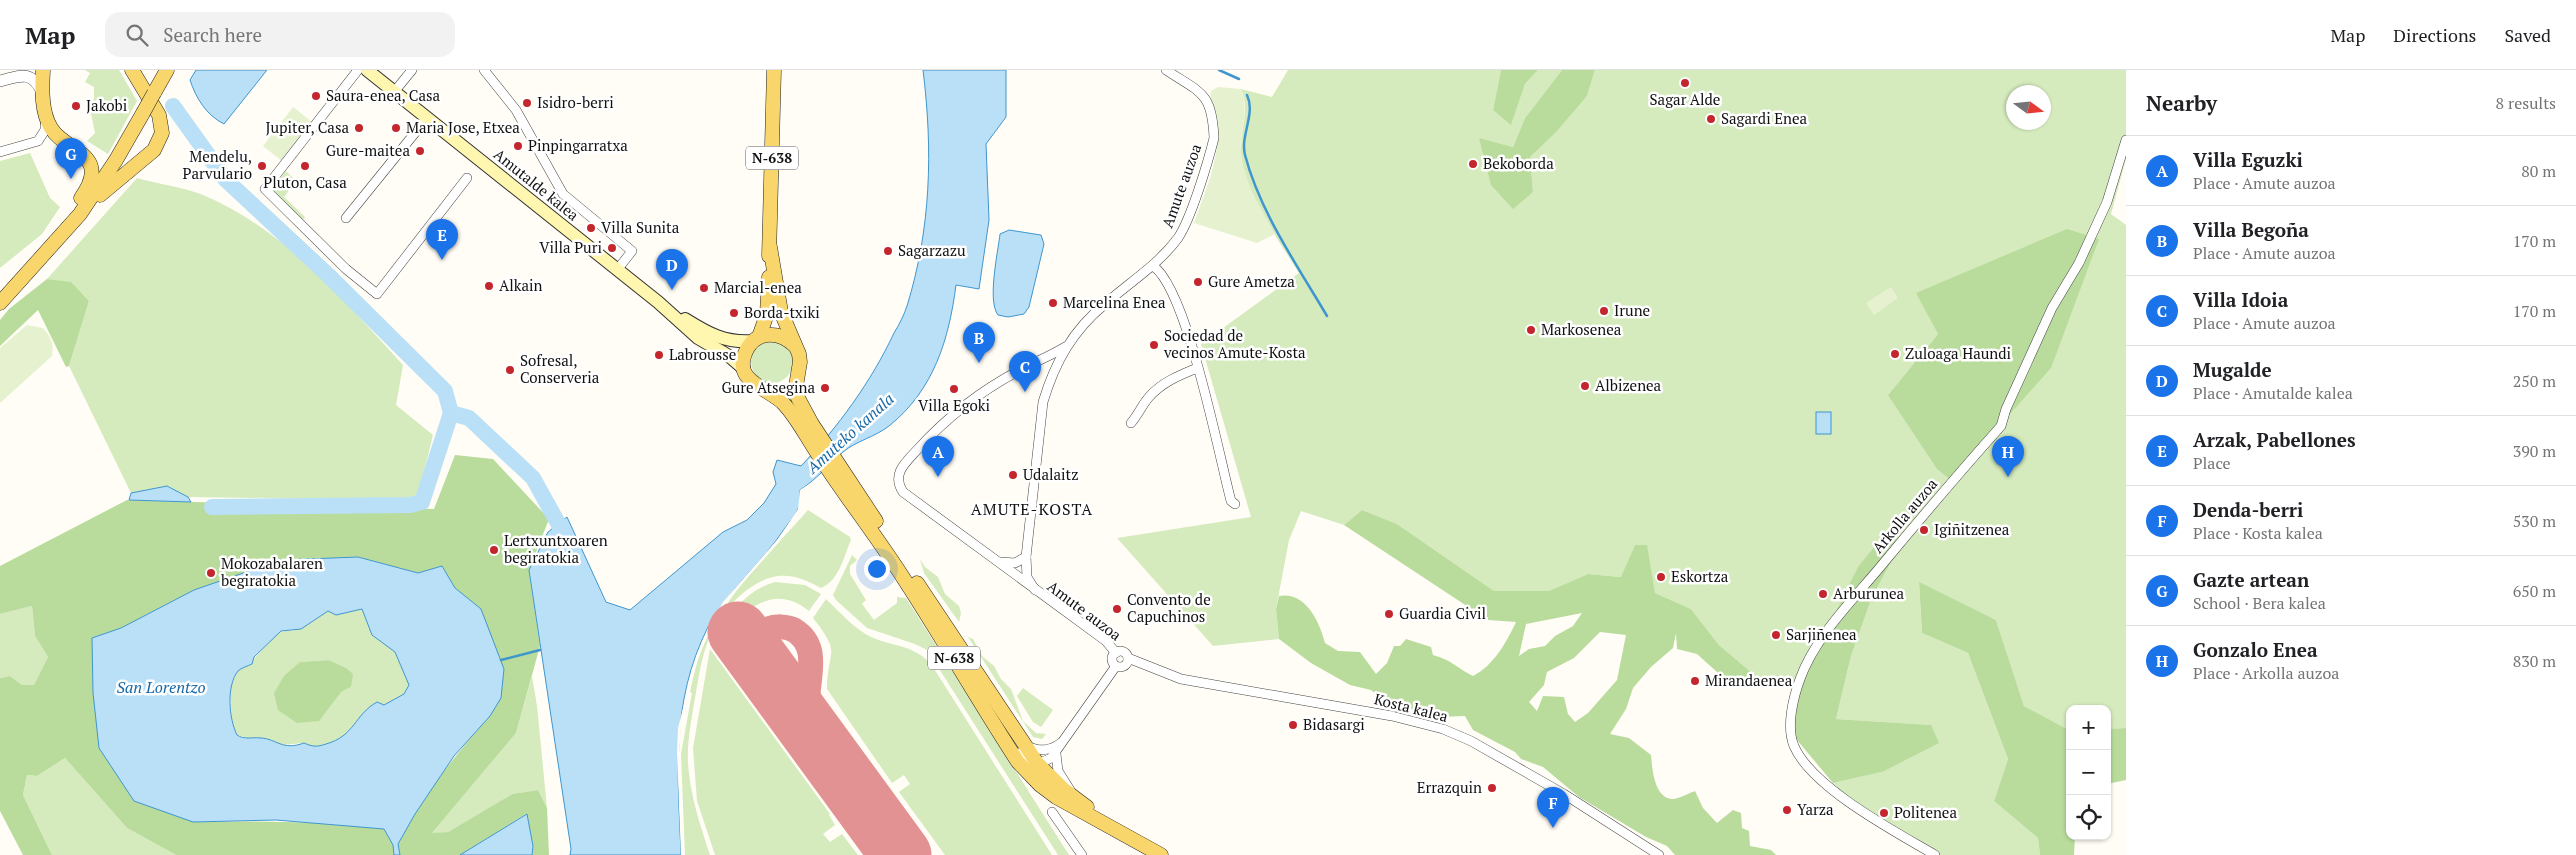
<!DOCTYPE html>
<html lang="en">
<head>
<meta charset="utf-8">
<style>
	:root { --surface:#fff; --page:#f2f2f2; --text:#202124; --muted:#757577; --line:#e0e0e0; --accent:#1a73e8 }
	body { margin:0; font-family:"PT Serif",serif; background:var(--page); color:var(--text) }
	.controls { position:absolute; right:15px; bottom:15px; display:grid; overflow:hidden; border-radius:10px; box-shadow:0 1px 4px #0004 }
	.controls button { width:45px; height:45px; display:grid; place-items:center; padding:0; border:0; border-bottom:1px solid var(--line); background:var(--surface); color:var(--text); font:25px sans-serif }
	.compass { position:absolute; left:2006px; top:15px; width:45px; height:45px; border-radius:50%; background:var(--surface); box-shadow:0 1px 4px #0004; rotate:105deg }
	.you { position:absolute; left:876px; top:498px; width:18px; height:18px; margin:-12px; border:4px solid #fff; border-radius:50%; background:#1a73e8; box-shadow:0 0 0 8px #1a73e833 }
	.badge { display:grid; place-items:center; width:32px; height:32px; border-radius:50%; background:var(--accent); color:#fff; font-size:16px; font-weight:700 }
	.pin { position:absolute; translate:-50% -41px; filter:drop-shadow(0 1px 2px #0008) }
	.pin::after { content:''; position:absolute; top:26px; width:18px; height:15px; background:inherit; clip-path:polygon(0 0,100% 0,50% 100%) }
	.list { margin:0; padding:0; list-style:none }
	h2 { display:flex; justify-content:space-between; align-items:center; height:65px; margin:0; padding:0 20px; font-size:21px }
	h2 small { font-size:16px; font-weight:400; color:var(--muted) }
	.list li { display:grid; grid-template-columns:32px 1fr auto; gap:15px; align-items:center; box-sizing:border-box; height:70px; padding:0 20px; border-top:1px solid var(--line) }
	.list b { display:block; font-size:19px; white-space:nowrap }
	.list p { margin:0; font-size:16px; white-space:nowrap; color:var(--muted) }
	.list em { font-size:16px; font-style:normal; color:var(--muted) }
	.icon { flex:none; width:28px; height:28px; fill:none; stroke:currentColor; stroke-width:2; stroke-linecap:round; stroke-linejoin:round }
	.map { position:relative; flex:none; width:2126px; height:785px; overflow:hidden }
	header { display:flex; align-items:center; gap:30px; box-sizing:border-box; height:70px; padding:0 25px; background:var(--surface); border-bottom:1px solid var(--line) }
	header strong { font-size:24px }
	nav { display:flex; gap:28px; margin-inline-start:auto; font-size:18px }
	.search { width:350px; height:45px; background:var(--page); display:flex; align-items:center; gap:12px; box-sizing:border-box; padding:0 18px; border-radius:15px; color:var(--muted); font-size:19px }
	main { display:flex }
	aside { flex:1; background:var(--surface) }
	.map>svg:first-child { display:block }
	.green { fill:#d5ebbd; fill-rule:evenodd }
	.forest { fill:#b9dc9c; fill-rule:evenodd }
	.pitch { fill:#e6f2cf }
	.water { fill:#b9e0f7; stroke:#3f96cf; fill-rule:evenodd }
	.pier { fill:#fffdf5 }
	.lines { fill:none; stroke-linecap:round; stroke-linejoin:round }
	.stream { stroke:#3f96cf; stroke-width:2.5 }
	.river { stroke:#b9e0f7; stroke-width:16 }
	.taxiway { stroke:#e29292; stroke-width:25 }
	.runway { stroke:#e29292; stroke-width:61 }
	.minor-casing { stroke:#444; stroke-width:10 }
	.tertiary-casing { stroke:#444; stroke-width:12 }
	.secondary-casing { stroke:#333; stroke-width:14 }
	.primary-casing { stroke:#222; stroke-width:15 }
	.minor { stroke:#fff; stroke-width:9 }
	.tertiary { stroke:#fff; stroke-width:11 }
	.secondary { stroke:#fff6b0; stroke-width:12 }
	.primary { stroke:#f9d66b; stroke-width:14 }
	.primary-bridge-casing { stroke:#222; stroke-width:15; stroke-linecap:butt }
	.primary-bridge { stroke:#f9d66b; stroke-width:14 }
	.poi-dot { fill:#c4262e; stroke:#fff; stroke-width:2 }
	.labels { text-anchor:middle; stroke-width:5; stroke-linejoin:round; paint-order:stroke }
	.shield { fill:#fff; stroke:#585858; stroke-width:1 }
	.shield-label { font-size:14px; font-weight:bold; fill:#111 }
	.poi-label { font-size:15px; fill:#111; stroke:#fff; text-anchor:start }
	.street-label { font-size:15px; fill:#111; stroke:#fff }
	.water-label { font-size:16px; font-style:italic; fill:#1768a6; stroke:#fff }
	.neighbourhood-label { font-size:16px; letter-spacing:1px; fill:#111; stroke:#fff }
</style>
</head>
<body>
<header>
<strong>Map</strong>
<div class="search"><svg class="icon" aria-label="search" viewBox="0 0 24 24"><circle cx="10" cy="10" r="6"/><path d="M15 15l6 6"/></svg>Search here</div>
<nav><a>Map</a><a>Directions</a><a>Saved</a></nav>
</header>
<main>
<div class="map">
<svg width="2126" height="785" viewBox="0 0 2126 785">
	<rect width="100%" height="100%" fill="#fffdf5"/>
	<g class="green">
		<path d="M85,0H119L137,31L108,84L87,71L95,63L89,34L94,29V17L85,12L90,3Z"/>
		<path d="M1288,0H1501L1493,40L1511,54L1525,14L1538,0H1562L1525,48L1513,77L1480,69L1533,122L1530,87L1587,26L1595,0H2126V89L2111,144L2126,155V658L2107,659V639H2070L2068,661L2024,636L1996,550L1919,513L1922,563L1968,583L2008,689L1994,731L2038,768L2040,785H1933L1871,749L1833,713L1882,702L1931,655L1836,649L1851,586L1872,527L1901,474L1798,619L1758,608L1719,575L1691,539L1655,523L1635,475L1622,507L1588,504L1550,521H1494L1397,454L1362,440L1344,455L1301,441L1289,470L1276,539L1279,569L1213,576L1117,468L1251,447L1201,274L1299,203C1277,168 1248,128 1241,87L1223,88L1241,78C1241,56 1250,39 1241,19L1272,27ZM2014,22H2044V52H2014ZM1917,223L2051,298L1888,325L1938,264Z"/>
		<path d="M30,83L50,128L60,137L42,164L0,198V91Z"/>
		<path d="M286,101L296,111L284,127L305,147L302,151L272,120Z"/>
		<path d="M137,108C158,114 183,117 203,125C286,160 344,231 403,295L396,335L433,365L417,430L188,427L167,416L131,423L69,296L89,231L71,213L47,209Z"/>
		<circle cx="772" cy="292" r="21"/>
		<path d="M808,440L850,467L851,470C844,485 840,510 821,518C808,511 794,504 778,506C747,510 716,546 707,574C700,593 698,613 694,633C691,653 687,673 688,693C690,725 700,755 710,785H685L681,684L692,623L690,622C703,543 758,497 808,440Z"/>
		<path d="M852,485L857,490L850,496V504L866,530L862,534L874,550L897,533V527L906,528L1069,785H1058L927,580L915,574L867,558L836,530L833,525Z"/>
		<path d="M920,489L925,497L938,507L945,524L959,536L961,543L959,552L924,503Z"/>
		<path d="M775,512L805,515L821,524L809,541C772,512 748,541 718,564C733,540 747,520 775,512Z"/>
		<path d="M826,529C840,542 853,558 871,567C894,577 912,574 931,594L1052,785H945L899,722L910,714L904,705L892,713L827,619C827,579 843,586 813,548Z"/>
		<path d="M32,536L35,566L48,587L34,616L22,615L10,606L0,608V544Z"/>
		<path d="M362,539L372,565L395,582L409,615L404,624L360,648L340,670L314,677L304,673L281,675L263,668L250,669L237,665L232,655L230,617L239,599C254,594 262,578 272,567C281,558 292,563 301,558C311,554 319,546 328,541L336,545ZM329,590L346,598L351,617L341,622L300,592Z"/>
		<path d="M968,567L973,569L982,586L994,596L1001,609L1011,619L1023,651L1036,663L1046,664L1042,669L1033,667Z"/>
		<path d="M710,579L830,744L829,745L835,755L823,764L830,772L842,764L858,785H715L697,731L693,678Z"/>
		<path d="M532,606L537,636L547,738L538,720L512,724L448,762L431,764L516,663Z"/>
		<path d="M1023,618L1053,640L1041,657L1033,652L1017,626Z"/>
		<path d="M65,688L127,758L176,785H52L23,725L27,705L37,706Z"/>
	</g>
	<g class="forest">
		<path d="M1501,0H1538L1525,14L1511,55L1493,40Z"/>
		<path d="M1562,0H1595L1587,26L1556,62L1530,87L1533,122L1513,139L1491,115L1479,68L1513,77L1525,48Z"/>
		<path d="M2067,159L2099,169L2051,298L1951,410L1937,399L1888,325L1938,264L1916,223Z"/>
		<path d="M47,209L71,212L89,231L69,296L66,297L38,240L0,276V250L9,239Z"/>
		<path d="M455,385L493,389L549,449L529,500L540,576L516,663L432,763L448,762L512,724L538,720L547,738L549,785H532L533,776L526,744L460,785H176L127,758L65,688L37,706L27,705L23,725L52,785H23L0,741V608L10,606L22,615H34L48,587L35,566L32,536L0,544V496L127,430L434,439ZM358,487L418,503L442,496L455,518L481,539L490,646C455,685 421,727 398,774L393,775L384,759C320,751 257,751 193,752L92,568L121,558L194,520Z"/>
		<path d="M1362,440L1397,454L1494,521H1549L1588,504L1621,507L1635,475H1647L1655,523L1691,539L1719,575L1758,608L1750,615L1727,611L1697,584L1677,579L1676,563L1673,578L1651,597L1633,618L1626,639L1610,664L1629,668L1651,685C1652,697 1654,728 1672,729C1679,729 1689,723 1695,721L1703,738L1717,753L1733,740L1741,743L1742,758L1749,761L1750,776L1771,780L1776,785H1675L1667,776L1646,767L1579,727L1543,697L1521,689L1515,682L1473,660L1465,646L1440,647L1423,654L1412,639L1396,642L1371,620L1350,615L1311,593L1279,569L1276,539L1279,526C1306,521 1320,553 1325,573L1338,581L1360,582L1376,604L1387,593L1394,576H1400L1406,569L1431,577L1433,585C1454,591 1455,597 1473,606C1494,595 1506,573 1516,552L1488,550L1344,455ZM1582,543L1573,556L1555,566L1545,576L1529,579L1519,586L1526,554ZM1600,562L1626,565L1617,610L1588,643L1575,652L1568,644L1564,627L1543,626L1537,641L1529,632L1544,615L1547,602L1574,588Z"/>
		<path d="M1888,460L1901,474L1872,527L1851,586L1836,649L1931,655L1939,673L1882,702L1833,713L1792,664L1798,619L1858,497Z"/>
		<path d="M1919,512L1996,550L2024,636L2070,661V766H2075L2074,785H2040L2038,768L1994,731L2008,689L1968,583L1922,563Z"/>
		<path d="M329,590L346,598L353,604L351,617L341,622L319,651L297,653L278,640L274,623L284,606L300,592Z"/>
		<path d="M2126,658V710L2107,714V659Z"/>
	</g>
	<g class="pitch">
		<path d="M1218,17L1241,19C1250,41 1239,60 1241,83C1243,112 1261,138 1275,164L1257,173L1194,153C1205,122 1217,96 1218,63C1218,48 1209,34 1211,21Z"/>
		<path d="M293,37L312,52L282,91L263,76Z"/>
		<path d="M1891,217L1898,228L1874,245L1866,233Z"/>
		<path d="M27,255L43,258C51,267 54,274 52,286L0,333V278Z"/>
	</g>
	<g class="water">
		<path d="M196,0H267L224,54C206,45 196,28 190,10Z"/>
		<path d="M923,0H1006V47L986,74L989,150L979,219L956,215C949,269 934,320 889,356C875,367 856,371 843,382C828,395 817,409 800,420C800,426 801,434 798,439C795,446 789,452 785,458C762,493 728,520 708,557C670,633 678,704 681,785H570L571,779L529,500L548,462L567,447L606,532L630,540L723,462L747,450L764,433L776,414L773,402L777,390L801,396C838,357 871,312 894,263C899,255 904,245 907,236C931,158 933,81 923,0Z"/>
		<path d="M1009,160L1041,165L1044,174L1029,237L1024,244L1008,247L998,245C987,231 998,182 1000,164Z"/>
		<rect x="1816" y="342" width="15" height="22"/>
		<path d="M167,416L188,427L191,432L129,430L131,423Z"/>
		<path d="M358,487L418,503L442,496L455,518L481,539L504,599L501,628L490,646L454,686L415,744L398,774L400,785H394L393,775L384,759L276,750L193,752L134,731L99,678L93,623L92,568L121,558L194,520L281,490ZM362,539L372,565L395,582L409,615L404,624L384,635L377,632C354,645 355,666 326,674C317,677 313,677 304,673C282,681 277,669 261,668C252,667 244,670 237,665C229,649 226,616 238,601C241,598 248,596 252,594L254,587L281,561L301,559L328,541L336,545Z"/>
		<path d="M527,744L533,776L532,785H460Z"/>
	</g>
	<path class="pier" d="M817,409L819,411L803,422L801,440L780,471L725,533L700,580L681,658L679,684L684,785H681L677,683L678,658L696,587L709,556L723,532L778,469L798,439L800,420Z"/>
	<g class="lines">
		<g class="stream">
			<path d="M1219,0L1239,9"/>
			<path d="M1247,25C1256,44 1240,65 1245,85C1260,142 1297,195 1327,246"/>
			<path d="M501,590L540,580"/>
		</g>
		<g class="river">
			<path d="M173,36L226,110L328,205L445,321L451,343L469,348L533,408L559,455L565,476"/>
			<path d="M212,437L410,435L422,432L451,343"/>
		</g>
		<path class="taxiway" d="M750,578C753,570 759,563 768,559C776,556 786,556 794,560C823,578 805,611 808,638C809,651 814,664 820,675"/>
		<path class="runway" d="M738,562L901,785"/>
		<g class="minor-casing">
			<g id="minor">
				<path d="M358,0L265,119L346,199L377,224L467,108"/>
				<path d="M484,0L516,40L563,124L632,181L617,200"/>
				<path d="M394,22L412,0"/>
				<path d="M0,82L38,71L45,60L46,49"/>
				<path d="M346,148L427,48"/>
				<path d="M1153,196C1187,218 1219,386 1231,431L1235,434"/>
				<path d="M1065,277C1050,286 1035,292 1020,300C980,321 948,346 917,380C906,392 891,404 903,422L1106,571L1116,583"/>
				<path d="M1131,353C1138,345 1142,335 1149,327C1162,312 1180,305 1197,298"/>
				<path d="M1001,492L1015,493L1026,487"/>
				<path d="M1035,520L1027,507L1026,487L1043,332C1055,292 1073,260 1105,234C1130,212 1158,195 1178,168C1191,149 1208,92 1214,68C1212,22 1201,23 1166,0"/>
				<circle cx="1120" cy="589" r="8"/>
				<path d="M1128,588L1181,609L1392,646L1443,659L1471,671L1564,724L1659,785"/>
				<path d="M1027,676C1040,682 1050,681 1061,673"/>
				<path d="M1018,683C1027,695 1039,695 1051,688L1116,596"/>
				<path d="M1056,684L1058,701L1073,725"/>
				<path d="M1052,742L1082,785"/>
				<path d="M1935,785C1896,762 1812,718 1794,676C1786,657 1793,628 1800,609C1815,567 1852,531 1881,496C1920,449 1960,402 2001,356L2006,339L2052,238L2079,193L2107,132L2126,70"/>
			</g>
		</g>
		<g class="tertiary-casing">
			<path id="tertiary" d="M0,11C22,5 32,0 43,24"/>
		</g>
		<g class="secondary-casing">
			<g id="secondary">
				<path d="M367,0L658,232L698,268L729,286L744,299"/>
				<path d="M685,249C709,264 725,273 753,271"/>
			</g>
		</g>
		<g class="primary-casing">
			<g id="primary">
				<path d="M43,0C42,18 41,42 51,58C65,82 113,83 81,128"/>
				<path d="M154,23L167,0"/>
				<path d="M100,125L154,80L162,63L159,45L132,0"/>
				<path d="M770,177L781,242L799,284L800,292L796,316L798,328L812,354L876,451"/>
				<path d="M769,186L774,0"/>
				<path d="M0,233L80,144L116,90L143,43"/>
				<path d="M759,267L767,244L769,207"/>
				<path d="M795,276C781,262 758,259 747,279C730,312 768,317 784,334C797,348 806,366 816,381C844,425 876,465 904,509C943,569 979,632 1018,692L1040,715L1056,727L1161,785"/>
				<path d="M917,513L1037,693L1063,719L1087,737"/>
			</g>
		</g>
		<use href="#minor" class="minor"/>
		<use href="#tertiary" class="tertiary"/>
		<use href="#secondary" class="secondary"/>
		<use href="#primary" class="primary"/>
		<g class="primary-bridge-casing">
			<path id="primary-bridge" d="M143,43L154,23"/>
		</g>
		<use href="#primary-bridge" class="primary-bridge"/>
	</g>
	<g class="poi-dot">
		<circle cx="1685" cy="13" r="5"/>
		<circle cx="316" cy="26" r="5"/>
		<circle cx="527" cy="33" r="5"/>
		<circle cx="76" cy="36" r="5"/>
		<circle cx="1711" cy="49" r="5"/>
		<circle cx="359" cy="58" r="5"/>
		<circle cx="396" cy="58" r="5"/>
		<circle cx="518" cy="76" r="5"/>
		<circle cx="420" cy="81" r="5"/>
		<circle cx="1473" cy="94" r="5"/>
		<circle cx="262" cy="96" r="5"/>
		<circle cx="305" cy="96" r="5"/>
		<circle cx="591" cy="158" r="5"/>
		<circle cx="612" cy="178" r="5"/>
		<circle cx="888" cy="181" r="5"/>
		<circle cx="1198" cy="212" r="5"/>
		<circle cx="489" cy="216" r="5"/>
		<circle cx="704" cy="218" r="5"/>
		<circle cx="1053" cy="233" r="5"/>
		<circle cx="1604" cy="241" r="5"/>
		<circle cx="734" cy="243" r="5"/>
		<circle cx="1531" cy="260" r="5"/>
		<circle cx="1154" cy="275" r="5"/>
		<circle cx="1895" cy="284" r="5"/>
		<circle cx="659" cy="285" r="5"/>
		<circle cx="510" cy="300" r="5"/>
		<circle cx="1585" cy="316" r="5"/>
		<circle cx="825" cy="318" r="5"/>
		<circle cx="954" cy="319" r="5"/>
		<circle cx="1013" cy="405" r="5"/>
		<circle cx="1924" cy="460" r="5"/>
		<circle cx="494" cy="480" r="5"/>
		<circle cx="211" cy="503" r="5"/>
		<circle cx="1661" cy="507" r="5"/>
		<circle cx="1823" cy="524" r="5"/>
		<circle cx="1117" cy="539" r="5"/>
		<circle cx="1389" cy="544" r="5"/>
		<circle cx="1776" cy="565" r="5"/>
		<circle cx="1695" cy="611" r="5"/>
		<circle cx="1293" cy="655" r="5"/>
		<circle cx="1492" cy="718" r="5"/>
		<circle cx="1787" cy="740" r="5"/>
		<circle cx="1884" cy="743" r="5"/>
	</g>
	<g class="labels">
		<g class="shield">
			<rect x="746" y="76.5" width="52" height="23" rx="4"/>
			<rect x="928" y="576.5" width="52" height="23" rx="4"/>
		</g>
		<g class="shield-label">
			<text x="772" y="93">N-638</text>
			<text x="954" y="593">N-638</text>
		</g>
		<g class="poi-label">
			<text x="326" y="31">Saura-enea, Casa</text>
			<text x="1685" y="35" text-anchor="middle">Sagar Alde</text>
			<text x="537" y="38">Isidro-berri</text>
			<text x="86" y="41">Jakobi</text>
			<text x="1721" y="54">Sagardi Enea</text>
			<text x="349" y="63" text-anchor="end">Jupiter, Casa</text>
			<text x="406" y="63">Maria Jose, Etxea</text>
			<text x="528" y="81">Pinpingarratxa</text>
			<text x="410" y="86" text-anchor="end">Gure-maitea</text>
			<text x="252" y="92" text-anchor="end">Mendelu,<tspan x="252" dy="17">Parvulario</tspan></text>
			<text x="1483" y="99">Bekoborda</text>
			<text x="305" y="118" text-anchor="middle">Pluton, Casa</text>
			<text x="601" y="163">Villa Sunita</text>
			<text x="602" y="183" text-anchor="end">Villa Puri</text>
			<text x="898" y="186">Sagarzazu</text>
			<text x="1208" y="217">Gure Ametza</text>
			<text x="499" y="221">Alkain</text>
			<text x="714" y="223">Marcial-enea</text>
			<text x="1063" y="238">Marcelina Enea</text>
			<text x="1614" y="246">Irune</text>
			<text x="744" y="248">Borda-txiki</text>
			<text x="1541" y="265">Markosenea</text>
			<text x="1164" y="271">Sociedad de<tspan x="1164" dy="17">vecinos Amute-Kosta</tspan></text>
			<text x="1905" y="289">Zuloaga Haundi</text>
			<text x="669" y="290">Labrousse</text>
			<text x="520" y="296">Sofresal,<tspan x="520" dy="17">Conserveria</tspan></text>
			<text x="1595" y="321">Albizenea</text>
			<text x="815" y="323" text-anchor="end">Gure Atsegina</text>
			<text x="954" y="341" text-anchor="middle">Villa Egoki</text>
			<text x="1023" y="410">Udalaitz</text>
			<text x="1934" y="465">Igiñitzenea</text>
			<text x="504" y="476">Lertxuntxoaren<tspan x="504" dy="17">begiratokia</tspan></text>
			<text x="221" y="499">Mokozabalaren<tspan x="221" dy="17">begiratokia</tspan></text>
			<text x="1671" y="512">Eskortza</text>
			<text x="1833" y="529">Arburunea</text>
			<text x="1127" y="535">Convento de<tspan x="1127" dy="17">Capuchinos</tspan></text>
			<text x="1399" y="549">Guardia Civil</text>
			<text x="1786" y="570">Sarjiñenea</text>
			<text x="1705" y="616">Mirandaenea</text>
			<text x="1303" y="660">Bidasargi</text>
			<text x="1482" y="723" text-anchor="end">Errazquin</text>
			<text x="1797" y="745">Yarza</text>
			<text x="1894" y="748">Politenea</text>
		</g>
		<g class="street-label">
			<text transform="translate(536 115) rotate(39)" y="5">Amutalde kalea</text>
			<text transform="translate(1182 116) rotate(-70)" y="5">Amute auzoa</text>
			<text transform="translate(1905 446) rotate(-50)" y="5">Arkolla auzoa</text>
			<text transform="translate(1084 541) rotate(37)" y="5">Amute auzoa</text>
			<text transform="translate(1411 638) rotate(14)" y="5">Kosta kalea</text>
		</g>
		<g class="water-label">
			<text transform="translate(850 363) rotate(-42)" y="6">Amuteko kanala</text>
			<text x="161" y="623">San Lorentzo</text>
		</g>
		<g class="neighbourhood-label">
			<text x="1032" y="445">AMUTE-KOSTA</text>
		</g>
	</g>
</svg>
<div class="controls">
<button>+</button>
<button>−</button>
<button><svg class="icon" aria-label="locate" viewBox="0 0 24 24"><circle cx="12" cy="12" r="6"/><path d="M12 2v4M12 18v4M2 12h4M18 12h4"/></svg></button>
</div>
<svg class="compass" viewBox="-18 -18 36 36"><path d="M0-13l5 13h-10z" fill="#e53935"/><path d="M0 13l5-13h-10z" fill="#757577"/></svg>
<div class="you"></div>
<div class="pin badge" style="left:938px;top:407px">A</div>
<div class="pin badge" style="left:979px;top:293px">B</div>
<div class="pin badge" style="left:1025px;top:322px">C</div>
<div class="pin badge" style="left:672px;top:220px">D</div>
<div class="pin badge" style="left:442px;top:190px">E</div>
<div class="pin badge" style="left:1553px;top:758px">F</div>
<div class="pin badge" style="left:71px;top:109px">G</div>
<div class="pin badge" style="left:2008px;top:407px">H</div>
</div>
<aside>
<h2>Nearby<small>8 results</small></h2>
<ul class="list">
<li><span class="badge">A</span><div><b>Villa Eguzki</b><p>Place · Amute auzoa</p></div><em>80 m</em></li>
<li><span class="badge">B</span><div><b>Villa Begoña</b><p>Place · Amute auzoa</p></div><em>170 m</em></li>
<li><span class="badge">C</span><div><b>Villa Idoia</b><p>Place · Amute auzoa</p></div><em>170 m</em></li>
<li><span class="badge">D</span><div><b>Mugalde</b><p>Place · Amutalde kalea</p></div><em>250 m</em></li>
<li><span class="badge">E</span><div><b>Arzak, Pabellones</b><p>Place</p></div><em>390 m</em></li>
<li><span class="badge">F</span><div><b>Denda-berri</b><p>Place · Kosta kalea</p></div><em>530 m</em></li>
<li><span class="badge">G</span><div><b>Gazte artean</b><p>School · Bera kalea</p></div><em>650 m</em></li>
<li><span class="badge">H</span><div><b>Gonzalo Enea</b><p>Place · Arkolla auzoa</p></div><em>830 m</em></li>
</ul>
</aside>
</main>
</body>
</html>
